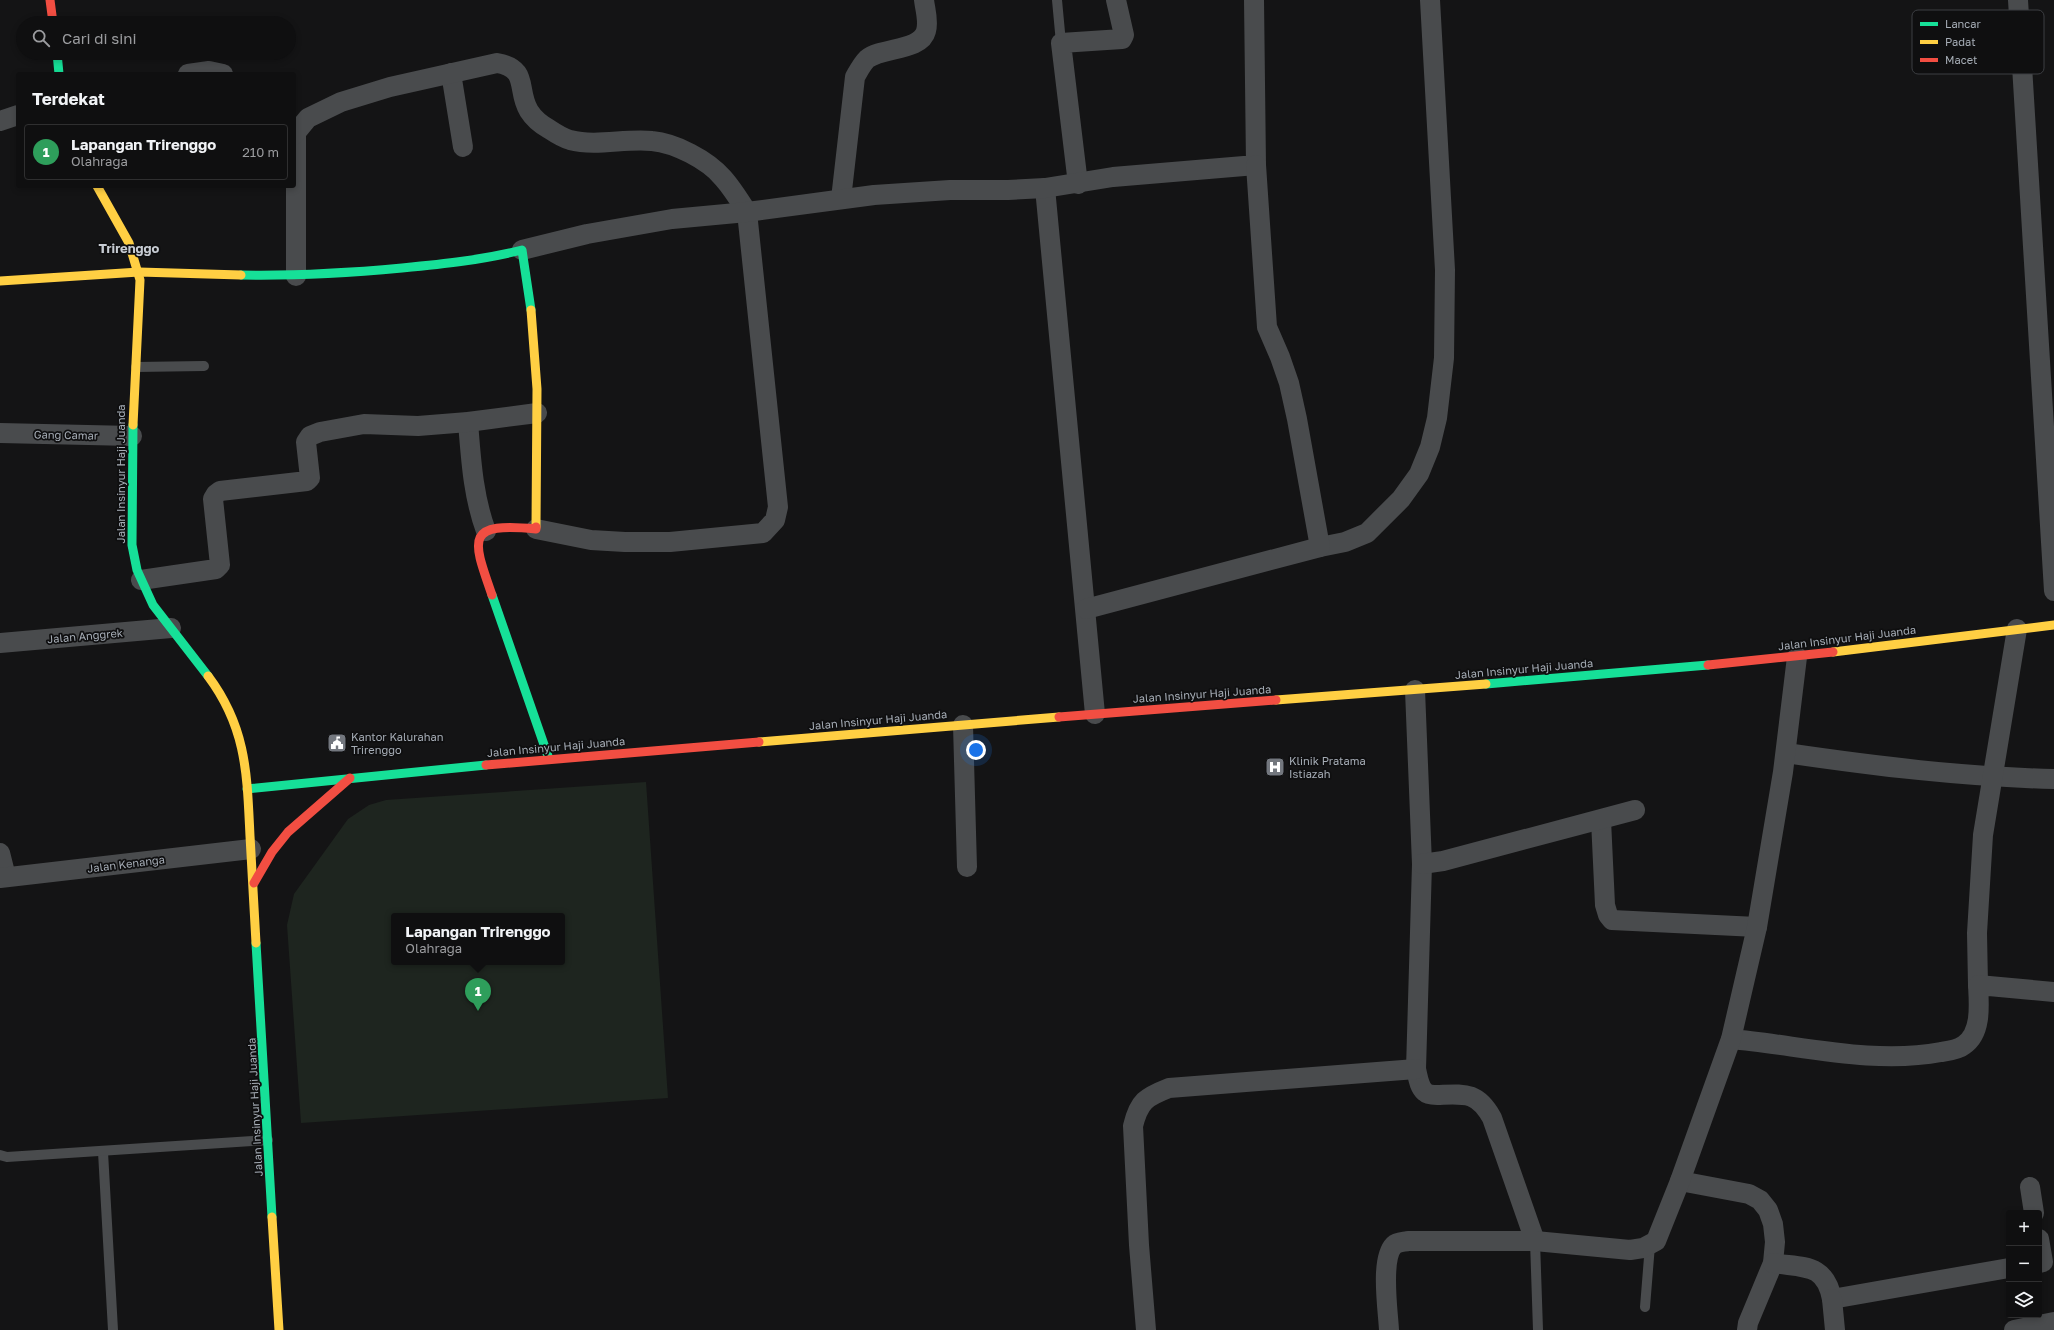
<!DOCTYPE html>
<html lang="id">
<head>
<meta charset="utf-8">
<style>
	:root { --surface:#0f0f10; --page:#181819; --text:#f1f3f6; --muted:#9b9c9f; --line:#2f2f30; --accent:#1a73e8 }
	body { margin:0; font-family:"Golos Text",sans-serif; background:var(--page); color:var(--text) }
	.controls { position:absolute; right:12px; bottom:12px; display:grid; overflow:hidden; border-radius:4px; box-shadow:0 2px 6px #0003 }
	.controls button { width:36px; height:36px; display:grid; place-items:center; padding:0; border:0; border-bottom:1px solid var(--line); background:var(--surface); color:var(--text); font:20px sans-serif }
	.you { position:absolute; left:976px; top:750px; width:14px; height:14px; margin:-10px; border:3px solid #fff; border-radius:50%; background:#1a73e8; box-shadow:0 0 0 6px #1a73e833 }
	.badge { display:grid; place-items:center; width:26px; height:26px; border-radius:50%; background:var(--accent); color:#fff; font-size:13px; font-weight:700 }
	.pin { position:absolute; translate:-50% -33px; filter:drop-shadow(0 1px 2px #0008) }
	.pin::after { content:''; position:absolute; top:21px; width:14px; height:12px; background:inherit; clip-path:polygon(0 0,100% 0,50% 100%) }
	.popup { position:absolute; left:391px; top:913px; width:174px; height:52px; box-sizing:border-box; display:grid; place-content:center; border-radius:4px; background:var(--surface); filter:drop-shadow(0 1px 3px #0005); font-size:13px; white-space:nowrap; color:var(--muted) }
	.popup b { font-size:15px; color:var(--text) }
	.popup::after { content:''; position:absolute; left:50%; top:100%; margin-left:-8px; border:8px solid transparent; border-top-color:var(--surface) }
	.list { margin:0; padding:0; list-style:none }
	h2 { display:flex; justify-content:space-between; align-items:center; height:52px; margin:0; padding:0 16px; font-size:17px }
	h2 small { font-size:13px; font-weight:400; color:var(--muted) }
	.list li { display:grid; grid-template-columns:26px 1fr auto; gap:12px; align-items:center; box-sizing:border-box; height:56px; margin:0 8px 8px; padding:0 8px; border:1px solid var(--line); border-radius:4px }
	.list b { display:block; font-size:15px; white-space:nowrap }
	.list p { margin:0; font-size:13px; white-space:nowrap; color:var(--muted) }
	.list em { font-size:13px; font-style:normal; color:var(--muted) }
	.icon { flex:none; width:22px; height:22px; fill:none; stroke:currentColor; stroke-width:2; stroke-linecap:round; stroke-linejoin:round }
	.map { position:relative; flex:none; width:2054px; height:1330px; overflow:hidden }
	.search { position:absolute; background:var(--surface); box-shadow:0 2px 6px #0003; left:16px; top:16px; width:280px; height:44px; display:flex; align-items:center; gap:10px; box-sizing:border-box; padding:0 14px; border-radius:22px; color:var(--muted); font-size:15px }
	.panel { position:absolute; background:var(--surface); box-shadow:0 2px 6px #0003; left:16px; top:72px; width:280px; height:116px; border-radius:4px }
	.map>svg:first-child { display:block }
	.green { fill:#1e251f; fill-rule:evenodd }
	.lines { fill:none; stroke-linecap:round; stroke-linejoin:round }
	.lane { stroke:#494b4d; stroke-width:10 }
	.street { stroke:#494b4d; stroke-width:20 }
	.fast { stroke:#16e098; stroke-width:9 }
	.slow { stroke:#ffcf43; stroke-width:9 }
	.jam { stroke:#f24e42; stroke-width:9 }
	.labels { text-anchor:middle; stroke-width:3.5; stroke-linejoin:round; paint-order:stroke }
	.street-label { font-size:11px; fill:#a6adb6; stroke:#0f0f10 }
	.poi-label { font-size:11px; fill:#a6adb6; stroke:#0f0f10; text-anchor:start }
	.quarter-label { font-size:13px; font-weight:bold; fill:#c6cbd2; stroke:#0f0f10 }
	.key { fill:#0f0f10; stroke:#3c3e42; stroke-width:1 }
	.key-label { font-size:11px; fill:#a6adb6 }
</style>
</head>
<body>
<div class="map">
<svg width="2054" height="1330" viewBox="0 0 2054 1330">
	<rect width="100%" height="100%" fill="#141415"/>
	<path class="green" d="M646,782L668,1098L301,1123L287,925L294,894L348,819L369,805L386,800ZM394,916H562V962H394Z"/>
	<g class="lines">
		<g class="lane">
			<path d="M1057,0L1061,43"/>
			<path d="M136,367L204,366"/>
			<path d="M103,1152L113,1330"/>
			<path d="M0,1155L7,1157L268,1140"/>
			<path d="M1535,1241L1538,1330"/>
			<path d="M1645,1307L1650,1245"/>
		</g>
		<g class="street">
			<path d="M2018,0L2054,591"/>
			<path d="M451,73L463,147"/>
			<path d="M188,74L209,71L223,74"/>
			<path d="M0,121L18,115"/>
			<path d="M296,134V276"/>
			<path d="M294,135L308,118L341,102L390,87L497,63C530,69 516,90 529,111C534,119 540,124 549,129C555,133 563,138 570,140C597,147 625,138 652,141C675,143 708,160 723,178C732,188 740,201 747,212L778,507L775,520L763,533L670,542H625L591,540L536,529"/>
			<path d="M1078,184L1061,43L1122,39L1124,35L1116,0"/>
			<path d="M1045,188L1095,714"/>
			<path d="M841,199L855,77C859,70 862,64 867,59C882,47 921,51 926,31C929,21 925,9 924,0"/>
			<path d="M522,250L587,234L672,219L747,212L874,195L950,190H1008L1045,188L1113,177L1256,165L1254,0"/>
			<path d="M468,422C471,459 473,496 486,531"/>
			<path d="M0,433L132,436"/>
			<path d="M1320,547L1345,542L1367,533L1401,499L1419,474L1430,447L1437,418L1444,358L1445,270L1430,0"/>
			<path d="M141,580L216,569L220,565L213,499L216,494L220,491L307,481L310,478L306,442L310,436L320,432L364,424L418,426L468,422L537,413"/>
			<path d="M1086,609L1320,547L1297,419L1289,383L1280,357L1267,327L1256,165"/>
			<path d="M0,643L171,628"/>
			<path d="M1415,690L1422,864L1416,1069C1418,1077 1419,1087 1425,1092C1428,1095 1433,1095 1437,1095C1464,1094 1477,1091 1492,1118L1535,1241"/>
			<path d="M963,725L967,867"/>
			<path d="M1786,753C1875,766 1964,777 2054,779"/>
			<path d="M1601,820L1605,905L1608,915L1612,920L1757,927"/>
			<path d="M0,853L6,877"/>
			<path d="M1422,864L1443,861L1635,810"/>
			<path d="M0,878L251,849"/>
			<path d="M1978,985L1977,933L1983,835L2017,629"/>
			<path d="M1731,1039C1799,1045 1873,1065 1941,1052C1948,1051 1958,1050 1964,1045C1982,1033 1979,1004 1978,985L2054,992"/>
			<path d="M1680,1181L1749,1194L1760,1200L1768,1210L1773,1224L1775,1242L1773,1263L1748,1323L1747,1330"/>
			<path d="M2030,1187L2034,1213"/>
			<path d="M2039,1239L2043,1262L2039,1263"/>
			<path d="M1773,1263C1804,1268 1825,1263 1832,1299L2009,1268"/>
			<path d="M1832,1299L1835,1330"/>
			<path d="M1146,1330L1139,1245L1133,1126C1139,1101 1146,1097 1169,1088L1416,1069"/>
			<path d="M1389,1330C1388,1310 1380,1259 1394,1245C1397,1242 1404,1242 1408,1241H1535L1630,1250L1643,1248L1656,1241L1680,1181L1731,1039L1757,927L1783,772L1797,657"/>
			<path d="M2014,1330L2054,1322"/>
		</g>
		<g class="fast">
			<path d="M57,53L59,74"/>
			<path d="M241,275C295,276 348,273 402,268C443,264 482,260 522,250L531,310"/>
			<path d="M133,425L132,545L137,570L153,605L208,676"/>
			<path d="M492,595L549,759"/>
			<path d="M1486,684L1708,665"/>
			<path d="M247,789L486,765"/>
			<path d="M256,943L272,1217"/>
		</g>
		<g class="slow">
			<path d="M97,186L129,243L140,280L133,425"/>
			<path d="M0,281L139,272L241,275"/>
			<path d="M531,310L537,389L536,527"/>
			<path d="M1833,652L2054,625"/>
			<path d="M208,676C247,728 247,775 250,836C252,872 254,907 256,943"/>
			<path d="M1276,700L1486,684"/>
			<path d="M759,742L1059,717"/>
			<path d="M272,1217L279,1330"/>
		</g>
		<g class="jam">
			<path d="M50,0L53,23"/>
			<path d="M492,595C472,538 465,522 536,529V527"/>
			<path d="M1708,665L1833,652"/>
			<path d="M1059,717L1276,700"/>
			<path d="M486,765L759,742"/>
			<path d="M254,883L272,852L288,832L350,778"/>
		</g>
	</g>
	<defs>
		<g id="civic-square" transform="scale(1)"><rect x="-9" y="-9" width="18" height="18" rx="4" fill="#73777e" stroke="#0f0f10"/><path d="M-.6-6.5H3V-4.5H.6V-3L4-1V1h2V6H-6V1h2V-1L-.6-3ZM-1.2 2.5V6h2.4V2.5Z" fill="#fff"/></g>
		<g id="hospital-square" transform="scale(1)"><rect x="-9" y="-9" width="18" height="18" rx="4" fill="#73777e" stroke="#0f0f10"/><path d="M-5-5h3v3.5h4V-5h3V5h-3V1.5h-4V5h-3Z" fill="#fff"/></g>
	</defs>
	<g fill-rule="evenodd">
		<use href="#civic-square" x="337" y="743"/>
		<use href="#hospital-square" x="1275" y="767"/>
	</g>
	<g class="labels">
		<g class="street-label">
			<text transform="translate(66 435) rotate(1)" y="4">Gang Camar</text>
			<text transform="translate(121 474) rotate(-90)" y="4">Jalan Insinyur Haji Juanda</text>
			<text transform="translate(85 636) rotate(-5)" y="4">Jalan Anggrek</text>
			<text transform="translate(1847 638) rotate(-7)" y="4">Jalan Insinyur Haji Juanda</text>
			<text transform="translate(1524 669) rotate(-5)" y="4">Jalan Insinyur Haji Juanda</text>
			<text transform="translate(1202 694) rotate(-4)" y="4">Jalan Insinyur Haji Juanda</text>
			<text transform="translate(878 720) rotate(-5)" y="4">Jalan Insinyur Haji Juanda</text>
			<text transform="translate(556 747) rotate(-5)" y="4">Jalan Insinyur Haji Juanda</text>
			<text transform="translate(126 864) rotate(-7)" y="4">Jalan Kenanga</text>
			<text transform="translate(255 1107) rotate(-93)" y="4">Jalan Insinyur Haji Juanda</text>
		</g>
		<g class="poi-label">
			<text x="351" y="741">Kantor Kalurahan<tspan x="351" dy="13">Trirenggo</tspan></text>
			<text x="1289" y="765">Klinik Pratama<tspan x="1289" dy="13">Istiazah</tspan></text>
		</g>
		<g class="quarter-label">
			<text x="129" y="253">Trirenggo</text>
		</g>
	</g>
	<rect x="1912" y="10" width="132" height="64" rx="6" class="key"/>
	<rect x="1920" y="22" width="18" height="4" fill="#16e098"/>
	<rect x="1920" y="40" width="18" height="4" fill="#ffcf43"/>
	<rect x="1920" y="58" width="18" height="4" fill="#f24e42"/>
	<g class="key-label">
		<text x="1945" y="28">Lancar</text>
		<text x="1945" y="46">Padat</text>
		<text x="1945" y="64">Macet</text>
	</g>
</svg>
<div class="controls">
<button>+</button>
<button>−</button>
<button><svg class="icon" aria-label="layers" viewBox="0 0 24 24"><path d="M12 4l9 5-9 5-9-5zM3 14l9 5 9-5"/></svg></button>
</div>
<div class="you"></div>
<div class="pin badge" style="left:478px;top:1011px;background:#2e9e5b">1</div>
<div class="popup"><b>Lapangan Trirenggo</b>Olahraga</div>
<div class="search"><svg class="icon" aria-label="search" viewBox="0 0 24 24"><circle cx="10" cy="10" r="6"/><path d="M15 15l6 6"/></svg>Cari di sini</div>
<section class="panel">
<h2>Terdekat<small></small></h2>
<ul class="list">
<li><span class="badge" style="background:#2e9e5b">1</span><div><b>Lapangan Trirenggo</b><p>Olahraga</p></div><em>210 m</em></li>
</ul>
</section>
</div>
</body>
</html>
